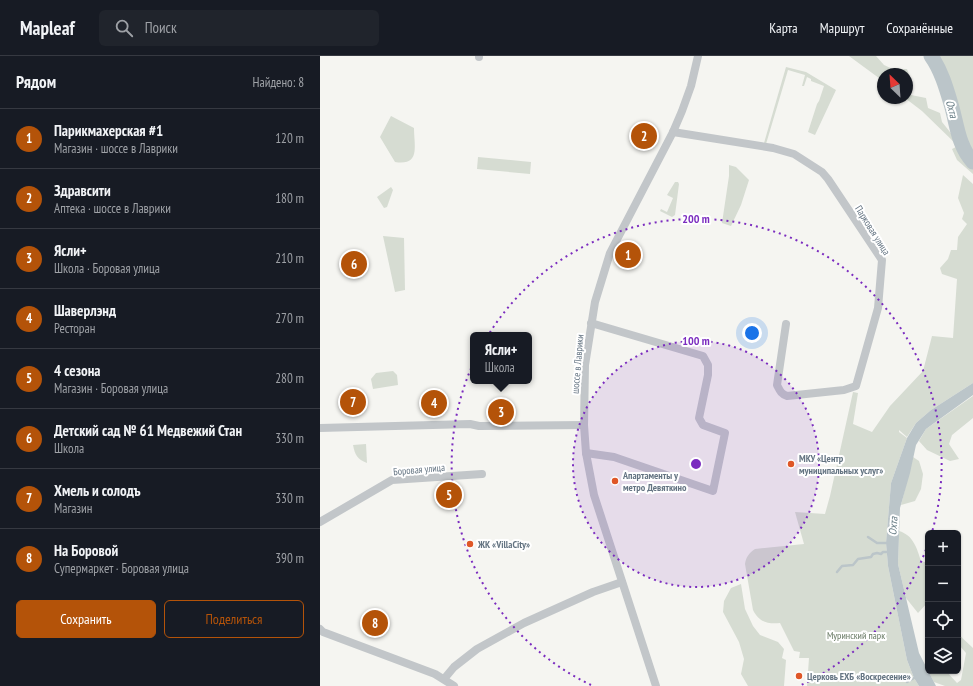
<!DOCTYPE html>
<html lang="ru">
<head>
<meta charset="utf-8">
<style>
	:root { --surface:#171b24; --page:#20242c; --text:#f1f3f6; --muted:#9ea1a6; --line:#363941; --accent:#b45309 }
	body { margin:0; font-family:"PT Sans Narrow",sans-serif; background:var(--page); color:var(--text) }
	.controls { position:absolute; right:12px; bottom:12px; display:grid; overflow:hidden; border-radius:6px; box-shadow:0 1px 3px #0004 }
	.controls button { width:36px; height:36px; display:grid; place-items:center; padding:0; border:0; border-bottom:1px solid var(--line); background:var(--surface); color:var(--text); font:20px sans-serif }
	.compass { position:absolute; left:557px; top:12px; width:36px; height:36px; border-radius:50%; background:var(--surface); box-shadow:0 1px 3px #0004; rotate:335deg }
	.you { position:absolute; left:432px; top:277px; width:14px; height:14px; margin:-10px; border:3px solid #fff; border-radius:50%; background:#1a73e8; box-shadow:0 0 0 6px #1a73e833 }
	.badge { display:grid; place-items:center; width:26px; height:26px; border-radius:50%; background:var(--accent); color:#fff; font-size:13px; font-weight:700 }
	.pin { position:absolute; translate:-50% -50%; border:2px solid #fff; box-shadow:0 1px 4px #0006 }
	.popup { position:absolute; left:150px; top:276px; width:62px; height:52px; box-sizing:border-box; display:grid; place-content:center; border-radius:6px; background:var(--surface); filter:drop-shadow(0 1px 3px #0005); font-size:13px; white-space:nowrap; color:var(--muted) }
	.popup b { font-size:15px; color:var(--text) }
	.popup::after { content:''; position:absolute; left:50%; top:100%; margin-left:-8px; border:8px solid transparent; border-top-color:var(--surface) }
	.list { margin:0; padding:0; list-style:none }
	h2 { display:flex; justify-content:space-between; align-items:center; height:52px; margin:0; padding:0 16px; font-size:17px }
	h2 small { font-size:13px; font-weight:400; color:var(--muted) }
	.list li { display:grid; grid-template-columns:26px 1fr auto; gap:12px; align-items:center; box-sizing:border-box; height:60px; padding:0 16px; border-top:1px solid var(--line) }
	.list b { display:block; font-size:15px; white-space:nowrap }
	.list p { margin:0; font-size:13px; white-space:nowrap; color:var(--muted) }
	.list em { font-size:13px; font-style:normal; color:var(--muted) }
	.actions { display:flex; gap:8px; padding:12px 16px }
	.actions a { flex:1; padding:9px 0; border:1px solid var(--accent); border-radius:6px; text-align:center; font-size:14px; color:var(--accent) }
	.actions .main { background:var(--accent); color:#fff }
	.icon { flex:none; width:22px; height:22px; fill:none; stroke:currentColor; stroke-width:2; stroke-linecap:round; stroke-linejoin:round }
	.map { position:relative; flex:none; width:653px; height:630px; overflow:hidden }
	header { display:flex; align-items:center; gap:24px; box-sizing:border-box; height:56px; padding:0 20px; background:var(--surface); border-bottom:1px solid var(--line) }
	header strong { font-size:19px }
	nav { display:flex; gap:22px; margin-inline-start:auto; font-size:14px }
	.search { width:280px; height:36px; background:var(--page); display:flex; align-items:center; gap:10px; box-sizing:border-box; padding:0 14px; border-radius:6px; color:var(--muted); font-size:15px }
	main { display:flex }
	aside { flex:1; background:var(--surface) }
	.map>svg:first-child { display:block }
	.green { fill:#d6dcd2 }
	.water { fill:#bbc5c9 }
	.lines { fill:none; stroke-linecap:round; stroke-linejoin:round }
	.stream { stroke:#bbc5c9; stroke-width:2.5 }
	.river { stroke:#bbc5c9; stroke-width:15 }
	.minor { stroke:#c2c6c9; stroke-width:8 }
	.ring { fill:none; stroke:#7b2cbf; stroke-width:2; stroke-dasharray:2 4 }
	.poi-dot { fill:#df5727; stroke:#fff; stroke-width:1.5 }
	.labels { text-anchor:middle; stroke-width:4; stroke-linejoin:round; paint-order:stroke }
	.street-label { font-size:10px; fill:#647482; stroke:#fff }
	.poi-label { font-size:10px; font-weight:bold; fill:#647482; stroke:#fff; text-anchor:start }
	.park-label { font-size:10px; fill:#677963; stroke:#fff }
	.water-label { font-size:11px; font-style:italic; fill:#60767f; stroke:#fff }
	.centre { fill:#7b2cbf; stroke:#fff; stroke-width:2 }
	.ring-label { font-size:12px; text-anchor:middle; font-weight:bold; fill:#7b2cbf; stroke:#fff; stroke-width:4; stroke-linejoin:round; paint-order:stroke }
</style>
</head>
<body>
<header>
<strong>Mapleaf</strong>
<div class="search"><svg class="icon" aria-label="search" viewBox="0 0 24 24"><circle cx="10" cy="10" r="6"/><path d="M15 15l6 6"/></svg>Поиск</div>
<nav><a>Карта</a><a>Маршрут</a><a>Сохранённые</a></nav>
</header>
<main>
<aside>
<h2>Рядом<small>Найдено: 8</small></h2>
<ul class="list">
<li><span class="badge">1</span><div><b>Парикмахерская #1</b><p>Магазин · шоссе в Лаврики</p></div><em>120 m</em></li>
<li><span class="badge">2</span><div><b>Здравсити</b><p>Аптека · шоссе в Лаврики</p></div><em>180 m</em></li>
<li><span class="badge">3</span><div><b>Ясли+</b><p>Школа · Боровая улица</p></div><em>210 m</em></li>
<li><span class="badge">4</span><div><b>Шаверлэнд</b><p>Ресторан</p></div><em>270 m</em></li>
<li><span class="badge">5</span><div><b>4 сезона</b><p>Магазин · Боровая улица</p></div><em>280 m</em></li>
<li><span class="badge">6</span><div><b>Детский сад № 61 Медвежий Стан</b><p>Школа</p></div><em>330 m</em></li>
<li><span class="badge">7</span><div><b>Хмель и солодъ</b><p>Магазин</p></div><em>330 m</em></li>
<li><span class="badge">8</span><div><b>На Боровой</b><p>Супермаркет · Боровая улица</p></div><em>390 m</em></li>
</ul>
<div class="actions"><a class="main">Сохранить</a><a>Поделиться</a></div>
</aside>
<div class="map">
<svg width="653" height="630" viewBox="0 0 653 630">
	<rect width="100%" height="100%" fill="#f5f5f1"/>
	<g class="green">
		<path d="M529,0H556L564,9L577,15L580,13H587L590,21L587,31V18H563V25Z"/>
		<path d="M606,0H653V118L637,104L632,93L638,90L602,55L585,42H587V31L591,39L606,42L608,52L620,57L622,66L634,81L638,66L633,45L627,32H621L615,13Z"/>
		<path d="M466,11L486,16L516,34L495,79L488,76L497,48L499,45L504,30L491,25V23L487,21L484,30H482L485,19L468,14L446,88L444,87Z"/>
		<path d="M71,60L94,72C94,90 101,110 75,106L60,81Z"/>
		<path d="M158,101L211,106L210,118L157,113Z"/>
		<path d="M409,109L416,111L429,124L421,149L411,170L402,167L409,120Z"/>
		<path d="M643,119L653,128V327L611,354L596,367L587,381L579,374V376L587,382L571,427L566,487L568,510L587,604L594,622L599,630H487L489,602H479L480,596L474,595L460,567C447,568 439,566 433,554L425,508C426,501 429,497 435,493L484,488L475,456L505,458L510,440L533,336L538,337L533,368L552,376L570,350L603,315L612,280L633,282L637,223L622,218L620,212L628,203L631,194H637L638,181L647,168L642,163L644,157L638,142Z"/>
		<path d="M355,126H358L359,128L355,159L352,161L340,155L341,153L347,156L353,142L347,139Z"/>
		<path d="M71,131L73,134L67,151L64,152L57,141Z"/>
		<path d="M63,180L84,182L85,234L75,236Z"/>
		<path d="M73,315L77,319L78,329L53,333L51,323L56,317Z"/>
		<path d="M653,340V362L632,379L629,388L639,403L630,405L607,394L599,385L606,373Z"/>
		<path d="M46,388L47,407C37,403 35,399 33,389Z"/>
		<path d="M593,401L599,405L603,418L601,433L595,445L581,449Z"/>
		<path d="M579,475C593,479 597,492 601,505L608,507V546L598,557L586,542L578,508Z"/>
		<path d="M421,528L425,553L433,570L440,579L458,586L464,593L462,602L466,604L464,630H428L421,618L424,603L419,586L403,556L404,545L411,532Z"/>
		<path d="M638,578L653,592V630H625L614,626L608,615H626L637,627L641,624L646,597L640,590H638Z"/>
	</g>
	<path class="water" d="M653,327V339L606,373L596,389L590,417L580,452L578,508L599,597L616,630H599L594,622L587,604L568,510L566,487L571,427L587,382L596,367L611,354Z"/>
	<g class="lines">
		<g class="stream">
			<path d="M548,481L557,487H566"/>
			<path d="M517,516L522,510L533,509L538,503L551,501L553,498L557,497L561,498L563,496H567"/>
			<path d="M587,626L594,622"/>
		</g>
		<path class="river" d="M611,0C621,14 626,31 631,48C637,68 638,90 653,106"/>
		<g class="minor">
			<path d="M159,1V0"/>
			<path d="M353,76L453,92L474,98L502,116L508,123L562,204L558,252L536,330L524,334L467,340C461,338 460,335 457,329L466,268"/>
			<path d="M0,372L150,368L159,370L264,369"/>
			<path d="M266,397L294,401L393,435L405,377L383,369L379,362L388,319V309L383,300L271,267"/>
			<path d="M0,466L72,424L162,418"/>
			<path d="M0,573L3,576L115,618L134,630"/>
			<path d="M124,623L134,611L157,593L204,567L273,536L302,526"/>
			<path d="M336,630L274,439L266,397L264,369L265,309L275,246L290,197L353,76L362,55L371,30L378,0"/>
		</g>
	</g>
	<circle cx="376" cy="408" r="123" fill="#7b2cbf" fill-opacity=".12"/>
	<g class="ring">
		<circle cx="376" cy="408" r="123"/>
		<path d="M608 488A245 245 0 0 1 481 629M271 629A245 245 0 1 1 612 476"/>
	</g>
	<g class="poi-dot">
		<circle cx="471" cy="408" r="4"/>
		<circle cx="295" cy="425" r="4"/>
		<circle cx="150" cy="488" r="4"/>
		<circle cx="479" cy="620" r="4"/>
	</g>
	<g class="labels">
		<g class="street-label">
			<text transform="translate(553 174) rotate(58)" y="4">Парковая улица</text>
			<text transform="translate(257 308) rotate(-85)" y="4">шоссе в Лаврики</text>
			<text transform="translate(99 413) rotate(-5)" y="4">Боровая улица</text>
		</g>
		<g class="poi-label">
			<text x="479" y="406">МКУ «Центр<tspan x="479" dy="12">муниципальных услуг»</tspan></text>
			<text x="303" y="423">Апартаменты у<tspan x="303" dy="12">метро Девяткино</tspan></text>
			<text x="158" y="492">ЖК «VillaCity»</text>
			<text x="487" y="624">Церковь ЕХБ «Воскресение»</text>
		</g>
		<g class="park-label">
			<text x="536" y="583">Муринский парк</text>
		</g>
		<g class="water-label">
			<text transform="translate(632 53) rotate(75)" y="4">Охта</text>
			<text transform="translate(573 470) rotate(-86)" y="4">Охта</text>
		</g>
	</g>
	<circle cx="376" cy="408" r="6" class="centre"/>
	<g class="ring-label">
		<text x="376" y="167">200 m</text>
		<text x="376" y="289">100 m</text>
	</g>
</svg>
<div class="controls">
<button>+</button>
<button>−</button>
<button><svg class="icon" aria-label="locate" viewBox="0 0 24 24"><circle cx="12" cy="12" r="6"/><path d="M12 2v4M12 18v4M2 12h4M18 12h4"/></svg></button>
<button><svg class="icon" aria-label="layers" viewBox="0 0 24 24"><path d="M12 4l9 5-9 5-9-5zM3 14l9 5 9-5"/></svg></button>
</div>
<svg class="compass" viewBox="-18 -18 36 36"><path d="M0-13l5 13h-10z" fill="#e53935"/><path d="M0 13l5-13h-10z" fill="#9ea1a6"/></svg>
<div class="you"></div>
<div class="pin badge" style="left:308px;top:199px">1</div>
<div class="pin badge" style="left:324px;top:80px">2</div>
<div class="pin badge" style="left:181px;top:356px">3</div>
<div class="popup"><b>Ясли+</b>Школа</div>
<div class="pin badge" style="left:114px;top:347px">4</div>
<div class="pin badge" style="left:129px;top:439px">5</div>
<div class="pin badge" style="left:34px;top:208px">6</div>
<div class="pin badge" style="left:33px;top:346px">7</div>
<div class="pin badge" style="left:55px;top:567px">8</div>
</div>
</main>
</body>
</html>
